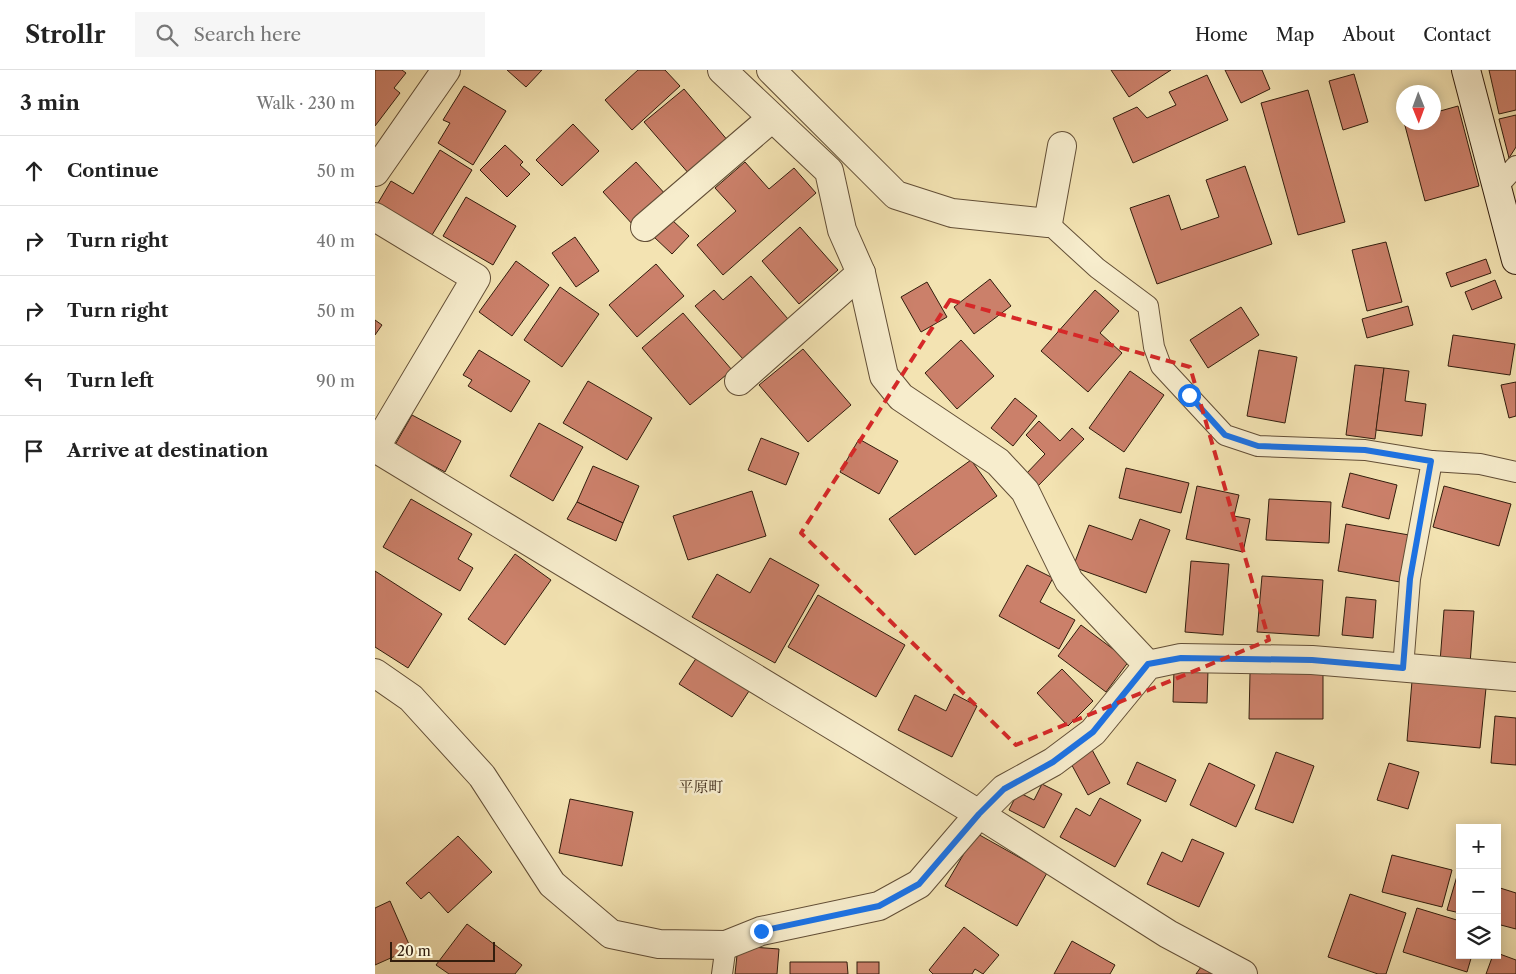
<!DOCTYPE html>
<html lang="en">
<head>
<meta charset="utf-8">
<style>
	:root { --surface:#fff; --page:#f6f6f6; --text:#222; --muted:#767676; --line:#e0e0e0 }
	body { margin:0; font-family:"Libre Caslon Text","Noto Serif JP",serif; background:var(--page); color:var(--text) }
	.controls { position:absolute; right:15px; bottom:15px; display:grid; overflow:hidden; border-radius:0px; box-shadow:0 2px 12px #0003 }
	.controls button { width:45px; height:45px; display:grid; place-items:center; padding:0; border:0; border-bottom:1px solid var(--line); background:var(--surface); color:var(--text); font:25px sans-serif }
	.compass { position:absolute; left:1021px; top:15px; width:45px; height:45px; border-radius:50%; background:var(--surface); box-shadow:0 2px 12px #0003; rotate:179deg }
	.scale { position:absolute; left:15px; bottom:12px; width:105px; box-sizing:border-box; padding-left:5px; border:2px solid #321d0d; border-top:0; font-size:14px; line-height:18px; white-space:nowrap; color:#321d0d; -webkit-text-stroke:4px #f7edcd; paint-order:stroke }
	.stop { position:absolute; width:15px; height:15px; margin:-11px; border:4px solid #1a73e8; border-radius:50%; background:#fff }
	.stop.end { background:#1a73e8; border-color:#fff; box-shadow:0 1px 5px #0008 }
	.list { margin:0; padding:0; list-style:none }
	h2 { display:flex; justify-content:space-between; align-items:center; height:65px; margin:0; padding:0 20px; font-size:21px }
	h2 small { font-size:16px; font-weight:400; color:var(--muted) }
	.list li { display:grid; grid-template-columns:32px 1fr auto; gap:15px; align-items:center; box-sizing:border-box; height:70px; padding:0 20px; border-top:1px solid var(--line) }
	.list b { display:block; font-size:19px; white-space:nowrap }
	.list em { font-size:16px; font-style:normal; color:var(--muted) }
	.icon { flex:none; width:28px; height:28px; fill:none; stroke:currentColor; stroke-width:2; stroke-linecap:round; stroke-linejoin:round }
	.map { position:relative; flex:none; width:1141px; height:904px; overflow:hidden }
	header { display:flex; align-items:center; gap:30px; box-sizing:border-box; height:70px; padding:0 25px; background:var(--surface); border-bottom:1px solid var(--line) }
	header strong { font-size:24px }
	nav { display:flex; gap:28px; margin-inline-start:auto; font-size:18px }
	.search { width:350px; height:45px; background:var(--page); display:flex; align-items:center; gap:12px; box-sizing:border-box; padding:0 18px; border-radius:0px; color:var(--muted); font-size:19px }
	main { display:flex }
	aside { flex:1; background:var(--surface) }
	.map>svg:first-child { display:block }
	.building { fill:#cb806a; stroke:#321d0d }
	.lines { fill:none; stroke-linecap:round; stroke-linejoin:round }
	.lane-casing { stroke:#624e36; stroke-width:22 }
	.street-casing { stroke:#624e36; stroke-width:30 }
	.secondary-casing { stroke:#321d0d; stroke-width:30 }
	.lane { stroke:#f7edcd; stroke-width:20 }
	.street { stroke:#f7edcd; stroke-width:28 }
	.secondary { stroke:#f7edcd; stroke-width:28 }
	.route { stroke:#1a73e8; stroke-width:6 }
	.marked { fill:none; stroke:#d62828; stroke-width:4; stroke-dasharray:10 6; stroke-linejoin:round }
	.labels { text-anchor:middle; stroke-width:5; stroke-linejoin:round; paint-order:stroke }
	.quarter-label { font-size:15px; fill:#321d0d; stroke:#f7edcd }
</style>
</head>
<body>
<header>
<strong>Strollr</strong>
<div class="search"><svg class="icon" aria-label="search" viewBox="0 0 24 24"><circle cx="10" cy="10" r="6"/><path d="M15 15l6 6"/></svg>Search here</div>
<nav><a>Home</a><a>Map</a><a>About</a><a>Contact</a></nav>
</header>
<main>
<aside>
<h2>3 min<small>Walk · 230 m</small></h2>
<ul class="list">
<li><svg class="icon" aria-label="ahead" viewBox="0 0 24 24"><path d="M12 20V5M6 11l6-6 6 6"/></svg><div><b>Continue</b></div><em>50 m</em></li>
<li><svg class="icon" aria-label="right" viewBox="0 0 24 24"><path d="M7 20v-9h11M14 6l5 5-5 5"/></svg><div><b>Turn right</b></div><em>40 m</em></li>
<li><svg class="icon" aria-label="right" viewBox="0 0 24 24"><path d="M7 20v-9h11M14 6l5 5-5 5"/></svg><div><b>Turn right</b></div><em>50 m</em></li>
<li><svg class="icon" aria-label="left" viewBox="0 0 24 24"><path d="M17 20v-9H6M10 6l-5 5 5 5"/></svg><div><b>Turn left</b></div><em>90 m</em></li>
<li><svg class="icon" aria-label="arrive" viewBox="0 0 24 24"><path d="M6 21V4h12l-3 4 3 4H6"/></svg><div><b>Arrive at destination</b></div></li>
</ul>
</aside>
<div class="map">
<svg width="1141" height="904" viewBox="0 0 1141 904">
	<rect width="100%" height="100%" fill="#f3e3b2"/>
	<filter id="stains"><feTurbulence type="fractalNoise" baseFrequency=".004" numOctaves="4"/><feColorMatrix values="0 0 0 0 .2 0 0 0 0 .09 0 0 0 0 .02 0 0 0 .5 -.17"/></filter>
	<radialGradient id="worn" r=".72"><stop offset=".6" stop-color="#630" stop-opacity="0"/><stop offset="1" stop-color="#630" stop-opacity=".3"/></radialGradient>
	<g class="building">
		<path d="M0,0H27L31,3L19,18L25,23L0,56Z"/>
		<path d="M132,0H167L151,17Z"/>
		<path d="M263,0H290L305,16L257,60L230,30Z"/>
		<path d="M736,0H796L754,27Z"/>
		<path d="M850,0H887L895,19L866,33Z"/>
		<path d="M1114,0H1141V40L1124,44Z"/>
		<path d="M979,4L993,52L968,60L954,11Z"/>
		<path d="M832,5L853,50L758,93L738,48L762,37L772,48L801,35L794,22Z"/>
		<path d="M89,16L131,41L98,95L63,73L75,53L68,50Z"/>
		<path d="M309,19L354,72L315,105L269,52Z"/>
		<path d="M933,20L970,152L923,165L886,33Z"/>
		<path d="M1083,36L1104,116L1050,131L1029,52H1058V43Z"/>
		<path d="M1141,45V77L1134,88L1124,49Z"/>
		<path d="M198,54L224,81L187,116L161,90Z"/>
		<path d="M130,75L148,92L145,95L155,104L132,127L105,100Z"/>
		<path d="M65,80L97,100L57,165L3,133L16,111L38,124Z"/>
		<path d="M261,92L292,126L259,156L228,122Z"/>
		<path d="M370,92L394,119L419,98L441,123L348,205L322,175L361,141L340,118Z"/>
		<path d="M870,96L897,174L782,214L755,138L794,125L806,160L844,147L831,110Z"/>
		<path d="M91,127L141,156L118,195L68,166Z"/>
		<path d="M296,149L314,166L297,184L279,167Z"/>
		<path d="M425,157L463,200L424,234L387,191Z"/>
		<path d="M200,167L224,201L201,217L177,183Z"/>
		<path d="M1011,172L1027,232L992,241L977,180Z"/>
		<path d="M1111,189L1116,203L1076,217L1071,203Z"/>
		<path d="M141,191L174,215L137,266L104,242Z"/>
		<path d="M281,194L309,226L262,267L234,235Z"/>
		<path d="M376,206L413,249L368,289L320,236L339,220L348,230Z"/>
		<path d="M615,209L636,236L599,264L579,237Z"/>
		<path d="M1120,210L1127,228L1097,240L1090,222Z"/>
		<path d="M552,212L572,247L546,262L526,227Z"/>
		<path d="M185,217L224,244L187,297L149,270Z"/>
		<path d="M720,220L744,241L725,263L747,283L713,322L666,281Z"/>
		<path d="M1033,236L1038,255L992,268L987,249Z"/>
		<path d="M866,237L884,265L833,298L815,270Z"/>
		<path d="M308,243L357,300L315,335L267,278Z"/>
		<path d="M0,250L7,255L0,265Z"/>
		<path d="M1078,265L1140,274L1135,305L1073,296Z"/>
		<path d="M586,270L619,306L582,339L550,303Z"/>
		<path d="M428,279L476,335L433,372L384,315Z"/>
		<path d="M104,280L155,311L136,342L93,316L97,310L88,305Z"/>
		<path d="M884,280L922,287L910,353L872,346Z"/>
		<path d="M980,295L1009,298L1000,369L971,365Z"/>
		<path d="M1009,298L1034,301L1030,331L1051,334L1047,366L1001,360Z"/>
		<path d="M755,301L789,325L749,382L714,358Z"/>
		<path d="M213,311L277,348L252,390L188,353Z"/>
		<path d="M1141,312V346L1134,348L1126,315Z"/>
		<path d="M640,328L662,346L638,376L616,358Z"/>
		<path d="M37,345L86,371L70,402L20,375Z"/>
		<path d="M664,351L685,371L697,358L709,369L662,417L650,405L670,384L651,365Z"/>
		<path d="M164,353L208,377L178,431L135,406Z"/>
		<path d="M386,368L424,383L411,415L373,400Z"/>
		<path d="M484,369L523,391L504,424L465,402Z"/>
		<path d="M596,390L622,426L540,485L514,449Z"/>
		<path d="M218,396L264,416L248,453L202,432Z"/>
		<path d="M751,398L814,413L806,443L744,428Z"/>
		<path d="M975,403L1022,415L1014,449L967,437Z"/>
		<path d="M822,416L864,425L859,446L875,449L868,482L811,469Z"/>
		<path d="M1069,416L1136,434L1124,476L1058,457Z"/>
		<path d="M377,421L391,466L313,490L298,446Z"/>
		<path d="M36,429L97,464L83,489L98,498L85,521L8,477Z"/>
		<path d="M894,429L956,432L954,473L891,470Z"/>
		<path d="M202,432L248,453L241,471L192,449Z"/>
		<path d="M765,449L795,460L771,523L698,497L714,455L757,470Z"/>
		<path d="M971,454L1034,465L1025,512L963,501Z"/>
		<path d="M140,484L176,510L130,575L93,549Z"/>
		<path d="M395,488L444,515L400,593L317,547L342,504L375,523Z"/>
		<path d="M816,491L854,494L848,565L810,562Z"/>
		<path d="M652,495L678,508L665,532L700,550L684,579L624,546Z"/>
		<path d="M0,501L67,544L33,598L0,577Z"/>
		<path d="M887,506L948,510L944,566L882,562Z"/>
		<path d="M443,525L530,575L501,627L413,577Z"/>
		<path d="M971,527L1001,530L998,568L967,565Z"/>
		<path d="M1069,540L1099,541L1095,594L1065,592Z"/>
		<path d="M706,555L754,591L731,622L683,586Z"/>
		<path d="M324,584L376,618L357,647L304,614Z"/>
		<path d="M687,599L718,631L693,656L662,623Z"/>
		<path d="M799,599L833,600L832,633L798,632Z"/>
		<path d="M875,603L948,604V649H874Z"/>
		<path d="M1037,611L1111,618L1105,678L1032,671Z"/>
		<path d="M579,624L602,636L577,687L523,660L540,625L571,641Z"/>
		<path d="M1120,646L1141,648V695L1116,693Z"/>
		<path d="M715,676L735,713L713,725L693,688Z"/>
		<path d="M901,682L939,696L918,753L880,739Z"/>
		<path d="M762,692L801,710L791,732L752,714Z"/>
		<path d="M834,693L880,715L861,757L815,735Z"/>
		<path d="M1014,693L1044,702L1033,739L1002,730Z"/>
		<path d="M667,714L687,724L669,758L634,740L643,722L659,730Z"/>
		<path d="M725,728L766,750L740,797L685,767L701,738L715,746Z"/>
		<path d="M195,729L258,742L247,796L184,783Z"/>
		<path d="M601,763L672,803L642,856L570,816Z"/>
		<path d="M83,766L117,802L73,843L54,822L46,829L31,813Z"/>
		<path d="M817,769L849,783L824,837L772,814L787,782L807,792Z"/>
		<path d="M1017,785L1077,800L1067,837L1007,822Z"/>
		<path d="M1082,806L1085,807V843L1072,840Z"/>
		<path d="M1122,817L1141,823V859L1122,854Z"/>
		<path d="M975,824L1031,843L1011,904H1003L953,887Z"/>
		<path d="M15,831L36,879L0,895V838Z"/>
		<path d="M1042,838L1085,851V885H1097L1092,902L1028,882Z"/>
		<path d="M92,854L147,895L140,904H74L61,895Z"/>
		<path d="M589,857L624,885L608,904L600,899L597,904H558L554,900Z"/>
		<path d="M697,871L740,895L735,904H679Z"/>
		<path d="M363,876L404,879L402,904H360Z"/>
		<path d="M1122,883L1141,890V904H1111L1118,885H1122Z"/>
		<path d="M415,892H472L473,904H415Z"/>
		<rect x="482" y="892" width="22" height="12"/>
		<path d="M826,897L837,904H821Z"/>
	</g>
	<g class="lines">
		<g class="lane-casing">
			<g id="lane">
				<path d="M1122,117L1141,96"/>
				<path d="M673,153L722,198L773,236L779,277L786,296L850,365L883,376L990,380L1057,391L1105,394L1141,402"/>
				<path d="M1028,598L1035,509L1057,391"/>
				<path d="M347,904L351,875"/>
			</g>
		</g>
		<g class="street-casing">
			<g id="street">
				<path d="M347,0L454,101L467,160L486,203L509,306L526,327L623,392L650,421L694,511L773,595"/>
				<path d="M396,0L521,125L577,143L673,153L687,76"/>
				<path d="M0,102L71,0"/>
				<path d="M0,147L101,208L0,378"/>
				<path d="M270,157L397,48"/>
				<path d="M364,311L486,203"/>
				<path d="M0,378L604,744L793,864L868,904"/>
				<path d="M0,603L36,628L107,706L177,814L236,864L284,874L351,875L386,861L504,836L544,814L604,744L629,719L678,692L718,662L773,595L806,588L937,590L1141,607"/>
			</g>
		</g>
		<g class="secondary-casing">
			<path id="secondary" d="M1091,0L1141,190"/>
		</g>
		<use href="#lane" class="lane"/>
		<use href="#street" class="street"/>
		<use href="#secondary" class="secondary"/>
	</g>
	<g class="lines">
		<path class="route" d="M386,861L504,836L544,814L604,744L629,719L678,692L718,662L773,594L806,588L937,590L1028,598L1035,509L1056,391L990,380L883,376L850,365L814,325"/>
	</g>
	<path class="marked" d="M575,230L815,297L894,570L641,675L426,463Z"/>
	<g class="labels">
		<g class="quarter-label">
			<text x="326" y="722">平原町</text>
		</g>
	</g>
	<rect width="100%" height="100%" filter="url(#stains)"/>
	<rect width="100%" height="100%" fill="url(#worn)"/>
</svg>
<div class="controls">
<button>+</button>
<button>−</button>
<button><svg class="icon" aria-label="layers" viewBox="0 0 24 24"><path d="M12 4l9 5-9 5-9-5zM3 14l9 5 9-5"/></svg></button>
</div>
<svg class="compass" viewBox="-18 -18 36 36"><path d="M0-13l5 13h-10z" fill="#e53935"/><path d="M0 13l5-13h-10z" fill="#767676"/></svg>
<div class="scale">20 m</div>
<div class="stop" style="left:814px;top:325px"></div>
<div class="stop end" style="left:386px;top:861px"></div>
</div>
</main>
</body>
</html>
